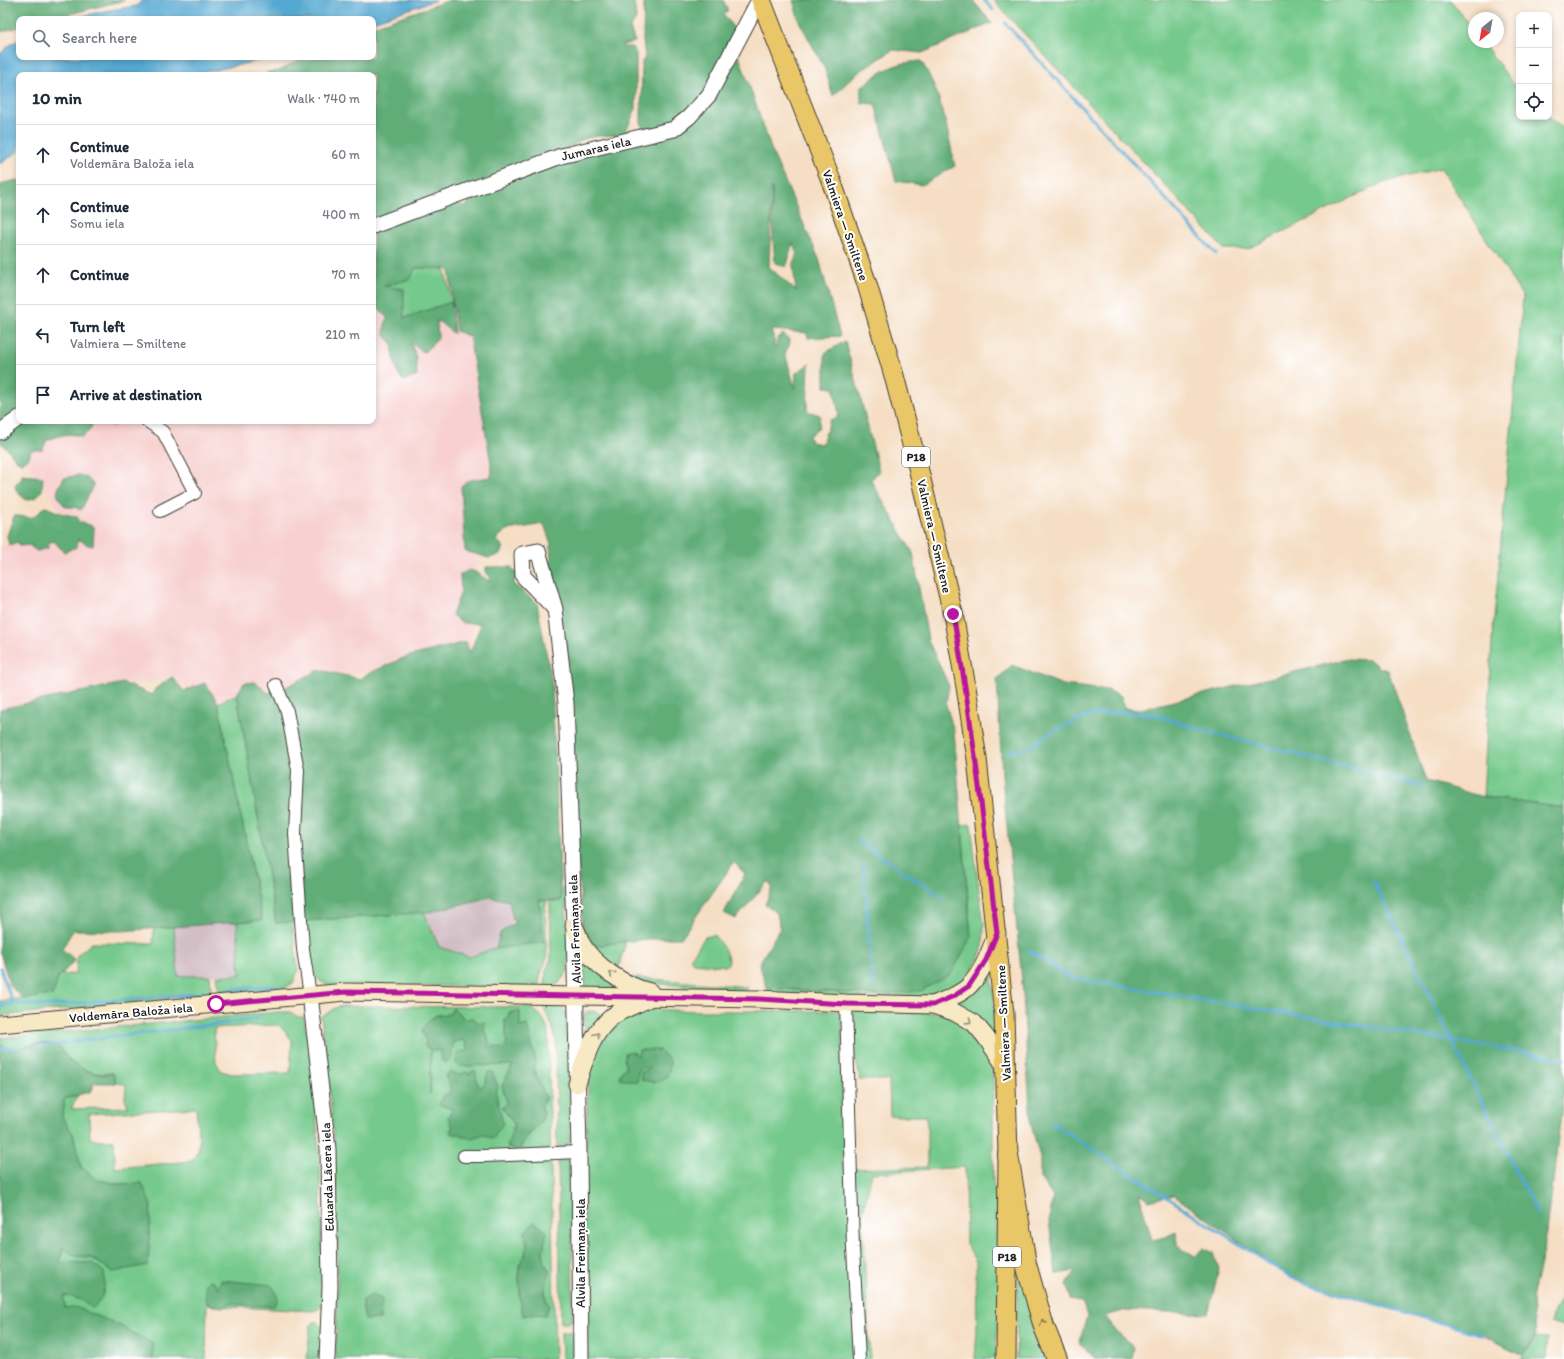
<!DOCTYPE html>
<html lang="en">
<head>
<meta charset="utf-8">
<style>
	:root { --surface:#fff; --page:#f2f2f3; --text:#1f2937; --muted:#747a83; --line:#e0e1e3 }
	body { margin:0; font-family:Itim,sans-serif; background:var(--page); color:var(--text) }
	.controls { position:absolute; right:12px; top:12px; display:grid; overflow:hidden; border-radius:8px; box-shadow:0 2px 6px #0003 }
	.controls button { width:36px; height:36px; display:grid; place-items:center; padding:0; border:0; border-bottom:1px solid var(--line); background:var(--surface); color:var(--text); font:20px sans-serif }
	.compass { position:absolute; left:1468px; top:12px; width:36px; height:36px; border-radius:50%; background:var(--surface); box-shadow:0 2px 6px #0003; rotate:211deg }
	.stop { position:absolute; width:12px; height:12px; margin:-9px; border:3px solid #b5179e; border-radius:50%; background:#fff }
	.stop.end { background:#b5179e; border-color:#fff; box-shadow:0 1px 4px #0008 }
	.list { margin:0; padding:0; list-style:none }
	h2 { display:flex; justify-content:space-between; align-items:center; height:52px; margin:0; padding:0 16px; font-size:17px }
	h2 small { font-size:13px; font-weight:400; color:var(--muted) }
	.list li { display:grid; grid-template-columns:26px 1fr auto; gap:12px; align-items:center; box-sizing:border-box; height:60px; padding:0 16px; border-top:1px solid var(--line) }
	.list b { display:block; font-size:15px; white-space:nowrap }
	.list p { margin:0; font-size:13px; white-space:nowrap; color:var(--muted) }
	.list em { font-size:13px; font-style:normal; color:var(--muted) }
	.icon { flex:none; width:22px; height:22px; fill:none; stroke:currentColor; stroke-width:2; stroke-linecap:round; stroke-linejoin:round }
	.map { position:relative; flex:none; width:1564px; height:1359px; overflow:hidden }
	.search { position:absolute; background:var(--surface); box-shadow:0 2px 6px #0003; left:16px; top:16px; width:360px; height:44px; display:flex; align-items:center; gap:10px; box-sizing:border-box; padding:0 14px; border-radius:8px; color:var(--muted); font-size:15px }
	.panel { position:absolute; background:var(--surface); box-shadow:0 2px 6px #0003; left:16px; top:72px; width:360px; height:352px; border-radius:8px }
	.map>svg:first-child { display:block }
	.built { fill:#f7d0cf }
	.industrial { fill:#d2bec5 }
	.green { fill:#76c98c; stroke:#497254; fill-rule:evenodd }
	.forest { fill:#60ad78; stroke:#3e644a; fill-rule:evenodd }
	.water { fill:#55a9d1; stroke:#386276 }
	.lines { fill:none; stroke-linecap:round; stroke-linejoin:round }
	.stream { stroke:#55a9d1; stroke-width:3 }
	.minor-casing { stroke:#3d3935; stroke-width:14 }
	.tertiary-casing { stroke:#3d3935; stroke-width:17 }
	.secondary-casing { stroke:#3d3935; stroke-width:19 }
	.primary-casing { stroke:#3d3935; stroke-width:21 }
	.trunk-casing { stroke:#3d3935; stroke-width:22 }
	.minor { stroke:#fff; stroke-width:12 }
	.tertiary { stroke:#fff; stroke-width:15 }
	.secondary { stroke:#f6e9c3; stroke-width:17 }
	.primary { stroke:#e9c769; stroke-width:19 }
	.trunk { stroke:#e9c769; stroke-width:20 }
	.oneway { stroke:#948d78 }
	.oneway2 { stroke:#827242 }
	.route { stroke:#b5179e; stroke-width:5 }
	.labels { text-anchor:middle; stroke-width:4; stroke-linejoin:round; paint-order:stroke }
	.shield { fill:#fff; stroke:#606060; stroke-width:1 }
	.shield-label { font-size:12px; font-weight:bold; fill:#1c1c1c }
	.street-label { font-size:13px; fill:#1c1c1c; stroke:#fff }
</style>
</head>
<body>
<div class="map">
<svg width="1564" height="1359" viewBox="0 0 1564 1359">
	<rect width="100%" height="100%" fill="#fff"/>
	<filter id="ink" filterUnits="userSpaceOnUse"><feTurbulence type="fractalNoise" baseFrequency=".025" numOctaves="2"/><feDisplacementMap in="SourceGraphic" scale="8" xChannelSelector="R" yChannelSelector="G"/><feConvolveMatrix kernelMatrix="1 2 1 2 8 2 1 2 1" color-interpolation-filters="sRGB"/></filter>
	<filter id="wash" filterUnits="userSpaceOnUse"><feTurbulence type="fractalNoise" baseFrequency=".012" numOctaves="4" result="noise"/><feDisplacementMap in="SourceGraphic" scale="16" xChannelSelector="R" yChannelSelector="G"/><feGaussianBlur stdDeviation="0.9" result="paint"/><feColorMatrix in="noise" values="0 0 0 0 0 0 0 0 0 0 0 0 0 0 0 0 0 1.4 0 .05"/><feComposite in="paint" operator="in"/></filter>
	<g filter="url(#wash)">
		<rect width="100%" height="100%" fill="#f5dec4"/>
		<path class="built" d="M445,275L469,336L492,469L491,477L479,495L470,653L237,694L218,703L173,680L123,683L0,709V548L59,509L11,438L34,421H373V277Z"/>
		<g class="industrial">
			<path d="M466,864L520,903L502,945L470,957L439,947L423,910Z"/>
			<path d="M172,895L235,907L238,932L240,975L178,976Z"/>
		</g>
		<g class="green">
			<path d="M993,0H1451L1474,32V42H1482L1519,91V117H1549L1563,129L1564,132V808L1483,797L1492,641L1523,297L1441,168L1382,183L1248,249H1224Z"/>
			<path d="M443,262L453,307L393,320L382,276Z"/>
			<path d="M237,694L276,923L292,922L298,971L293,983L286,987L277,990L226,995H221L219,991L217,976L240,975L237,922L262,920L218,703Z"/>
			<path d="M971,824L978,884L984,924L983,946L978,960L971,972L962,981L947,991L921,997L848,998L769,992L767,988L879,995L971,938L962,825Z"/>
			<path d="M561,888L566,889L568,971L558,984L545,988L546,971L551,958L550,901H561Z"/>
			<path d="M539,900L547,901L545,908L547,958L540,976L539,987L326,985L319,980L312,972L306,921L424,912L439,947L470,957L497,947Z"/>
			<path d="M174,927L178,976H210L211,990L209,995L0,1016V1001L53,994L29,976L76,974L77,955L92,943L153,944L154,928Z"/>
			<path d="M714,935L725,950L729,962L726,966L693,963L690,959L705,937Z"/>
			<path d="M626,941L619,966L620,967L615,968L589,947Z"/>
			<path d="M583,957L619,987L617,990L585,988Z"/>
			<path d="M991,970L997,1031L995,1034H991L958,1005L959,1000L985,973Z"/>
			<path d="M627,977L748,987L746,991L742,992L630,981Z"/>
			<path d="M545,1000C558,1002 567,1008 569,1022L570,1142L566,1148L557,1147L556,1042L552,1025L545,1011Z"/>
			<path d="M342,1006L526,1007C538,1010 545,1019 548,1030L555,1359H335C341,1244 336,1129 321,1016C329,1014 333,1007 342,1006ZM453,1008L466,1021L479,1023L487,1034L490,1049L493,1046L502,1049L507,1044L505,1021L510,1012L520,1028L527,1025L536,1062L533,1069L536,1073L541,1107L544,1114L540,1123L528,1136L519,1150L514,1124L502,1086L513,1065L468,1050L464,1040L453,1042L431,1050L430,1094V1020L436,1015L450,1014ZM525,1232H547C543,1248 540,1258 550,1272C545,1286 542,1293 549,1306L545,1315L532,1314L520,1299L519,1266L525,1255L527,1244Z"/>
			<path d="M644,1009L698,1011H837L842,1015L844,1169L927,1167V1116H890L889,1080H859C861,1068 853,1059 850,1048C848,1039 851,1022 852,1013L860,1010L926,1012L947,1014L973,1033L988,1052L993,1073V1182L1002,1236L996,1359H975L977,1330L976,1262L966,1244L965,1167L872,1173L862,1216L870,1359H588L584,1195L588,1084L591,1051L602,1034L625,1014Z"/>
			<path d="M593,1011L604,1016L591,1034L585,1033L584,1016L586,1012Z"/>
			<path d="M278,1012H290L298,1017H304L313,1073L320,1166L323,1298C322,1306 321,1309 313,1311L213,1306L207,1303L206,1359H153L152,1344L65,1308L60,1263L63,1248L76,1256L90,1257L113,1272L142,1183L119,1184L97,1180L81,1167L73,1134L62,1117L64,1108V1099L78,1095L71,1109L128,1107L125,1099L126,1084L116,1083L113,1073C98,1075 80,1072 70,1061C62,1053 61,1046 49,1044C37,1041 21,1048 10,1051L3,1045L0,1047V1038ZM279,1025L292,1040L290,1073L232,1074L221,1071L216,1062L214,1028ZM196,1108L199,1142L198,1151L192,1161L115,1168L114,1141L90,1139L89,1114Z"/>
			<path d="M558,1157H563L571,1163L573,1314L572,1320L567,1323H561Z"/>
			<path d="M1018,1259L1047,1359H1016Z"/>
			<path d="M1564,1295V1325L1550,1323L1563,1296Z"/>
			<path d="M316,1321L322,1327L321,1358L319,1357L317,1359H307L310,1327L313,1323Z"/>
			<path d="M561,1332L571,1333L573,1337L574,1359H562Z"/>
			<path d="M1535,1337L1548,1338L1546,1359H1521Z"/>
		</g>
		<g class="forest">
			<path d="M0,0H125L50,19H19V27L0,32Z"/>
			<path d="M450,0H634L636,19L630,28L635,42L622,45L623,47H632L636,53V108L625,134C613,136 599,135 587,138C575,142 557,158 543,153L535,161L373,222V75H267V72L279,71L304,57H373V26Z"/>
			<path d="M644,0H723L728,10L724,14L736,32L700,101L678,120L644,131L641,122L642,62L645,57L643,41Z"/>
			<path d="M793,0H974V2L992,23L922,53L893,50L856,74L833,96L825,69L799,21Z"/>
			<path d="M739,56L773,154L819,259L840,336L808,338L807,333L774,330L771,331L775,341L773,346H776L778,338L783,334L790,340L789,346L785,353L795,388L796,373L809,364L807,411L820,415L819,427L809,436L811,442L822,444L830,420L839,416L834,388L825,387V353L845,341L860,396L879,471L871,480L913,553L928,640L949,686L946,705L954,731L971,938L951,974L921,991L879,995L767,988L759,964L780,928L777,913L765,905L772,887L768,881L736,919L724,913L745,874L734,862L681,938C649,938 619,942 589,947L584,938L572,799L550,566L551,544L544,524L507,530L497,538V541L503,546L500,555L489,558L465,551L461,486L470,480L491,477L492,469L469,336L456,331L449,269L415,268L411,279L384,286L404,289V318L451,302L454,334L437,320L438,339L424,352L411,343L416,357L417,376L403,381C395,371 393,355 392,342C381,336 384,328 387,318L373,301V232L397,219L425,216C437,200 444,210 457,203L465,206L468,205L466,195L548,159L665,137L712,98ZM772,188V222L775,263L786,267C790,259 789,251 793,243L797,252L793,266L796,291L769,267Z"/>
			<path d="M921,61C942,93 947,130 955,166L922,185L896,181L875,104L861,103V87C883,70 893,63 921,61Z"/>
			<path d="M17,180H19V410L0,427V184Z"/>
			<path d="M19,421H117L115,425C105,425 106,419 92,424L90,430L82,437C69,432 60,435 47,440L42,450H31L29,458L22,463L17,461L10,452L1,443L0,434Z"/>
			<path d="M22,475L43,477L42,490L37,497L26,500L16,491L15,484L22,479Z"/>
			<path d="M79,475L86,477L94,485L81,510L74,507H66C54,495 56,491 64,478Z"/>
			<path d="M46,507C57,512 64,515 76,516L78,518V522L90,525L94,528L93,546L88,545L78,539L77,547L64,552L54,541L48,543V548L37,551L31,547L32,545L19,546L18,542L9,545L7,536L14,516C21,515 29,519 33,517C38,515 40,509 46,507Z"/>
			<path d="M486,567H511L518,574L513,584L537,603L552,684L561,901L539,900L544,942L496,949L500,933L514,923L509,901L490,897L430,912L276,923L237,694L244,683L254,682L267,692L278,694L288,686L319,670L361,679L365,675L406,657L466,642L470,653L481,624L463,623L452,615L461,592L460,575L469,570L476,572L489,581L490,577L486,573Z"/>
			<path d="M1348,659L1370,660L1380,668L1388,670L1426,781L1483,797L1564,808V1088L1547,1233L1532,1299L1535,1337L1522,1355L1483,1335L1295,1280L1173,1195L1149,1201L1139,1194L1152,1240L1165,1237L1176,1232L1179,1247L1195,1257L1203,1248L1214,1253L1219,1269L1208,1314L1127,1310L1104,1316L1117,1332L1134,1347L1132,1359H1097L1079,1344L1087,1316L1083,1304L1070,1299L1067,1284L1075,1271L1056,1274L1049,1221L1053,1197L1040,1178V1157L1031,1125L1022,981L1002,776L997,679L1012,665L1063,685L1108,690L1121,696L1125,708L1137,710Z"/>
			<path d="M172,677L184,691L205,683L218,703L262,920L122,931L73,930L62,949L75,960L58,978L53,995L23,999L10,986L0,952V709L123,683L152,695L155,689Z"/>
			<path d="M453,1008L466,1020L472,1017L479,1023L483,1022L485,1023L484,1031L487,1034L490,1048L493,1046L502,1049L507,1044L505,1021L510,1012L520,1011V1027L527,1025L536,1062L533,1069L546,1098L541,1106L544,1114L540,1123L528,1135L519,1150L507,1147L514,1124L502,1107L507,1103L502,1086L513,1065L459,1066L456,1063L457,1054L460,1051L467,1052L468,1050L467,1045L464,1040L453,1042L452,1056L446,1063L442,1061L439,1050H431L425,1046L426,1041L422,1031C428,1017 436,1015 450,1014Z"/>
			<path d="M48,1043L60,1047L70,1062L85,1070L101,1075L113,1073L116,1083H94L92,1091L64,1099V1108L62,1117L73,1134L81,1167L97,1180L119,1184L142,1183L151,1206L148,1265L113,1272L90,1257L76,1256L63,1248L60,1262L92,1263L104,1272C105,1287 105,1298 93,1308L82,1300L64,1295L65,1308L75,1307L117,1324L153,1344V1359H0V1047L2,1045L10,1051L27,1046Z"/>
			<path d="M639,1050H659L670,1060C670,1080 662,1085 642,1080L641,1073L648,1070L650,1067L639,1069C637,1074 639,1077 637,1082L619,1078L621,1073L626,1067L624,1061L626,1052H633L638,1056Z"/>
			<path d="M475,1070C477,1077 476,1082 480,1088L485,1084L488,1072H492L498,1086L496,1094L503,1123L493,1139L483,1134C475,1138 466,1140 459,1134H451L450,1130L453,1129L448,1117L453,1109L439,1105C441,1097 442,1095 450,1093V1087L445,1076L450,1072L459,1075L466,1072L469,1074Z"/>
			<path d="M534,1222L547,1232C543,1248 540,1258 550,1272C545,1286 542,1293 549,1306L545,1315L532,1314L523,1316L520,1299L519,1277V1266L525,1255L527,1244L525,1232Z"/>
			<path d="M209,1280L213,1281L218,1288L221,1280L271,1285L276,1292L278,1299L274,1306L244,1305L230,1303L224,1308L207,1303L205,1284Z"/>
			<path d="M372,1295L382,1299L380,1319L365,1320L363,1310V1300Z"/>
		</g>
		<g class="water">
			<path d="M146,0H437L373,21V19H71L103,11L136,6L142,1Z"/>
			<path d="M19,40V57H268L253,62L192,75H19V151L0,164V54L11,44Z"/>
		</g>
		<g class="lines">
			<g class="stream">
				<path d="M984,0L993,10"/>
				<path d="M1005,23L1216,254"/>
				<path d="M1008,751L1027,749L1054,731L1076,721L1095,714L1123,712L1156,715L1198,729L1423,786"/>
				<path d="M859,842L942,897"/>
				<path d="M863,865L873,985"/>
				<path d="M1373,880L1537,1214"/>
				<path d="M1028,950L1071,978L1564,1059"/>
				<path d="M0,968L13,1003"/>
				<path d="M227,990L277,986"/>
				<path d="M0,1007L13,1003L44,1006L204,993"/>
				<path d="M40,1046L258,1019"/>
				<path d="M0,1048H20"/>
				<path d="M1052,1123L1295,1280L1483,1335"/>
				<path d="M1563,1296L1564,1295"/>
			</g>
		</g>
	</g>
	<g filter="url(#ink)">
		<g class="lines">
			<g class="minor-casing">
				<g id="minor">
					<path d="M147,421L163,432L195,493L160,511"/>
					<path d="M276,685L287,711L298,770L295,834L303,949L310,995"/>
					<path d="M846,1003L853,1248L859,1359"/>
					<path d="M464,1156H484L579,1152"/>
				</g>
			</g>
			<g class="tertiary-casing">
				<g id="tertiary">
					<path d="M373,226L561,156L674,129L689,117L709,95L759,0"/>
					<path d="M0,432L19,418"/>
					<path d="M555,609L523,576L522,554L538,551L555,609L566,703L574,926L579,1152L581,1359"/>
					<path d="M310,995L328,1149L330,1287L327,1359"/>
				</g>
			</g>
			<g class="secondary-casing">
				<g id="secondary">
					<path d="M574,926C577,931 579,937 581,943C594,966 625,986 650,992"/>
					<path d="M933,1005C945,1000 960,995 969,986C983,972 990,951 997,933"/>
					<path d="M0,1024L346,992L759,999L846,1003L933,1005L954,1012L974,1023L985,1036L1006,1067"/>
					<path d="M577,1084C585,1059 591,1033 613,1016C621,1010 640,1003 649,998"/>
				</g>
			</g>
			<g class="primary-casing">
				<path id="primary" d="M761,0L831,180L866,281L893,372L918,467L953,614L966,687L977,759L1004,1014L1008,1155L1006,1359"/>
			</g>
			<g class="trunk-casing">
				<path id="trunk" d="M1008,1155L1026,1264L1044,1327L1057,1359"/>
			</g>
			<use href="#minor" class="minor"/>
			<use href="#tertiary" class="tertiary"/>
			<use href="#secondary" class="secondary"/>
			<use href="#primary" class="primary"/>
			<use href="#trunk" class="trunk"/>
		</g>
		<defs><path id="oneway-chevron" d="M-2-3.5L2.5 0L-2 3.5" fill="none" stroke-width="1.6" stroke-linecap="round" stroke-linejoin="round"/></defs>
		<g class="oneway">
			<use href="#oneway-chevron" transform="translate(612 974) rotate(-143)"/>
			<use href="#oneway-chevron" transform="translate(969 1021) rotate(33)"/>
			<use href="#oneway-chevron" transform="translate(597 1035) rotate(-54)"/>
		</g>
		<use class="oneway2" href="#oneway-chevron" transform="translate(1043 1322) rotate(-107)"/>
	</g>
	<g class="lines" filter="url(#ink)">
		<path class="route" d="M216,1004L346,992L759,999L846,1004L933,1005L954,996L969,986L986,960L997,933C984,826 972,720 953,614"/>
	</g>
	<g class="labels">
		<g class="shield">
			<rect x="902" y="447" width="28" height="20" rx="3"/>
			<rect x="993" y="1247" width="28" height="20" rx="3"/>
		</g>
		<g class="shield-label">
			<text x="916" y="461">P18</text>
			<text x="1007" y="1261">P18</text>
		</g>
		<g class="street-label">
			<text transform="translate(596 148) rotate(-13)" y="5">Jumaras iela</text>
			<text transform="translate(846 225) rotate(71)" y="5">Valmiera — Smiltene</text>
			<text transform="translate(935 536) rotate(77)" y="5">Valmiera — Smiltene</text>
			<text transform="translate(574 929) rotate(-92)" y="5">Alvila Freimaņa iela</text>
			<text transform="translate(131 1012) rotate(-5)" y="5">Voldemāra Baloža iela</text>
			<text transform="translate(1003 1023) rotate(-93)" y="5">Valmiera — Smiltene</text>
			<text transform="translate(327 1177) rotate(-92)" y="5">Eduarda Lācera iela</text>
			<text transform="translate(580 1253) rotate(-90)" y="5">Alvila Freimaņa iela</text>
		</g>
	</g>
</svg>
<div class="controls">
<button>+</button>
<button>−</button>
<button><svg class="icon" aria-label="locate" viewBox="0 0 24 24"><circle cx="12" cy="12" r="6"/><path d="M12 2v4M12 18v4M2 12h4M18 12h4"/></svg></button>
</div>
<svg class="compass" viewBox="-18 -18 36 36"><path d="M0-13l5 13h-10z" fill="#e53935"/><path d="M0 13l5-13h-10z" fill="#747a83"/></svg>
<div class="stop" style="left:216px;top:1004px"></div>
<div class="stop end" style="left:953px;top:614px"></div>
<div class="search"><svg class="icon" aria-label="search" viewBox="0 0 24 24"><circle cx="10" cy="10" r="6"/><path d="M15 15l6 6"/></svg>Search here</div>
<section class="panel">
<h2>10 min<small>Walk · 740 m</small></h2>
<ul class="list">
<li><svg class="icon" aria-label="ahead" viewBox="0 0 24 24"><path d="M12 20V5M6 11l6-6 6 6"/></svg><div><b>Continue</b><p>Voldemāra Baloža iela</p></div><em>60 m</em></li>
<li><svg class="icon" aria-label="ahead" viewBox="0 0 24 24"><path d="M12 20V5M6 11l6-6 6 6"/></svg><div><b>Continue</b><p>Somu iela</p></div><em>400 m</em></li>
<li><svg class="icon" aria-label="ahead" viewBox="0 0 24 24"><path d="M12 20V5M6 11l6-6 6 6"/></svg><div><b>Continue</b></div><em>70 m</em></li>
<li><svg class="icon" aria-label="left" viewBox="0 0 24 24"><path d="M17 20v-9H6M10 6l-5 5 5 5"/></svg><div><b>Turn left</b><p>Valmiera — Smiltene</p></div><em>210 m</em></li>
<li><svg class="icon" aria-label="arrive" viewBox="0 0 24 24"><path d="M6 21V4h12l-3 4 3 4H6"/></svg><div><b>Arrive at destination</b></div></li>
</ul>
</section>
</div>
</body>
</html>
